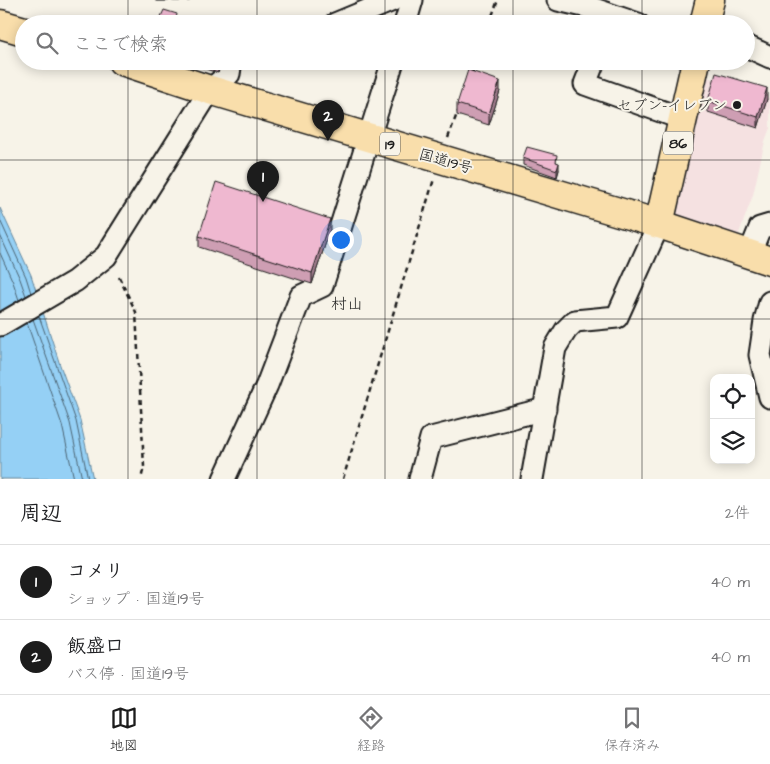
<!DOCTYPE html>
<html lang="ja">
<head>
<meta charset="utf-8">
<style>
	:root { --surface:#fff; --page:#f2f2f2; --text:#202124; --muted:#757577; --line:#e0e0e0; --accent:#1c1c1c }
	body { margin:0; font-family:"Architects Daughter","Klee One",sans-serif; background:var(--page); color:var(--text) }
	.controls { position:absolute; right:15px; bottom:15px; display:grid; overflow:hidden; border-radius:10px; box-shadow:0 2px 12px #0003 }
	.controls button { width:45px; height:45px; display:grid; place-items:center; padding:0; border:0; border-bottom:1px solid var(--line); background:var(--surface); color:var(--text); font:25px sans-serif }
	.you { position:absolute; left:340px; top:239px; width:18px; height:18px; margin:-12px; border:4px solid #fff; border-radius:50%; background:#1a73e8; box-shadow:0 0 0 8px #1a73e833 }
	.badge { display:grid; place-items:center; width:32px; height:32px; border-radius:50%; background:var(--accent); color:#fff; font-size:16px; font-weight:700 }
	.pin { position:absolute; translate:-50% -41px; filter:drop-shadow(0 1px 2px #0008) }
	.pin::after { content:''; position:absolute; top:26px; width:18px; height:15px; background:inherit; clip-path:polygon(0 0,100% 0,50% 100%) }
	.list { margin:0; padding:0; list-style:none }
	h2 { display:flex; justify-content:space-between; align-items:center; height:65px; margin:0; padding:0 20px; font-size:21px }
	h2 small { font-size:16px; font-weight:400; color:var(--muted) }
	.list li { display:grid; grid-template-columns:32px 1fr auto; gap:15px; align-items:center; box-sizing:border-box; height:75px; padding:0 20px; border-top:1px solid var(--line) }
	.list b { display:block; font-size:19px; white-space:nowrap }
	.list p { margin:0; font-size:16px; white-space:nowrap; color:var(--muted) }
	.list em { font-size:16px; font-style:normal; color:var(--muted) }
	.icon { flex:none; width:28px; height:28px; fill:none; stroke:currentColor; stroke-width:2; stroke-linecap:round; stroke-linejoin:round }
	.map { position:relative; flex:none; width:770px; height:479px; overflow:hidden }
	.search { position:absolute; background:var(--surface); box-shadow:0 2px 12px #0003; left:15px; right:15px; top:15px; height:55px; display:flex; align-items:center; gap:12px; box-sizing:border-box; padding:0 18px; border-radius:28px; color:var(--muted); font-size:19px }
	.sheet { height:215px; background:var(--surface) }
	nav { display:flex; justify-content:space-around; align-items:center; box-sizing:border-box; height:70px; border-top:1px solid var(--line); background:var(--surface); font-size:14px; color:var(--muted) }
	nav a { display:grid; justify-items:center; gap:2px }
	nav .on { color:var(--accent) }
	.map>svg:first-child { display:block }
	.built { fill:#f5e1e1 }
	.water { fill:#95d0f5; stroke:#65889e }
	.lines { fill:none; stroke-linecap:round; stroke-linejoin:round }
	.shore { stroke:#4c6473; stroke-width:1 }
	.minor-casing { stroke:#1c1c1c; stroke-width:25 }
	.major-casing { stroke:#1c1c1c; stroke-width:31 }
	.highway-casing { stroke:#1c1c1c; stroke-width:31 }
	.path { stroke:#1c1c1c; stroke-width:2.5; stroke-dasharray:5 4; stroke-linecap:butt }
	.minor { stroke:#f7f3e8; stroke-width:21 }
	.major { stroke:#f9deab; stroke-width:28 }
	.highway { stroke:#f9deab; stroke-width:28 }
	.wall { fill:#ce9eb3; stroke:#1c1c1c }
	.shaded-wall { fill:#a78192; stroke:#1c1c1c }
	.building { fill:#efb8d0; stroke:#1c1c1c }
	.grid { fill:none; stroke:#1c1c1c; stroke-width:1; stroke-opacity:0.55 }
	.poi-dot { fill:#1c1c1c; stroke:#f7f3e8; stroke-width:2 }
	.labels { text-anchor:middle; stroke-width:4; stroke-linejoin:round; paint-order:stroke }
	.shield { fill:#f7f3e8; stroke:#5e5c59; stroke-width:1 }
	.shield-label { font-size:14px; font-weight:bold; fill:#1c1c1c }
	.poi-label { font-size:15px; fill:#1c1c1c; stroke:#f7f3e8; text-anchor:end }
	.street-label { font-size:15px; fill:#1c1c1c; stroke:#f7f3e8 }
	.neighbourhood-label { font-size:16px; fill:#1c1c1c; stroke:#f7f3e8 }
</style>
</head>
<body>
<div class="map">
<svg width="770" height="479" viewBox="0 0 770 479">
	<rect width="100%" height="100%" fill="#f7f3e8"/>
	<filter id="ink" filterUnits="userSpaceOnUse"><feTurbulence type="fractalNoise" baseFrequency=".02" numOctaves="2"/><feDisplacementMap in="SourceGraphic" scale="10" xChannelSelector="R" yChannelSelector="G"/><feConvolveMatrix kernelMatrix="1 2 1 2 8 2 1 2 1" color-interpolation-filters="sRGB"/></filter>
	<g filter="url(#ink)">
		<path class="built" d="M701,75L770,98V128L765,141L753,195L738,236L668,215Z"/>
		<path class="water" d="M0,208L31,275L60,365L80,420L93,479H0Z"/>
		<g class="lines">
			<g class="shore">
				<path d="M0,220L26,277L31,293"/>
				<path d="M0,235L20,279L26,296"/>
				<path d="M0,253L13,282L19,300"/>
				<path d="M39,316L76,421L88,479"/>
				<path d="M33,319L70,423L82,479"/>
				<path d="M27,323L62,425L74,479"/>
			</g>
			<g class="minor-casing">
				<g id="minor">
					<path d="M558,0L588,7L638,24"/>
					<path d="M335,24L393,0"/>
					<path d="M405,24L412,0"/>
					<path d="M746,46L770,57"/>
					<path d="M594,61L585,84L683,119"/>
					<path d="M749,255L760,228L770,225"/>
					<path d="M770,302L765,321L760,355L770,397"/>
					<path d="M0,325L75,281L106,256L210,90L229,74L231,61"/>
					<path d="M224,479L267,385L301,296L322,286L393,61"/>
					<path d="M420,479L431,438L545,409"/>
					<path d="M532,479L555,348L566,330L575,321L617,317L659,224"/>
				</g>
			</g>
			<g class="major-casing">
				<g id="major">
					<path d="M704,24L710,0"/>
					<path d="M659,224L696,61"/>
				</g>
			</g>
			<g class="highway-casing">
				<g id="highway">
					<path d="M0,24L24,31"/>
					<path d="M122,61L210,90L659,224L770,261"/>
				</g>
			</g>
			<g class="path">
				<path d="M489,24L498,0"/>
				<path d="M472,73L476,61"/>
				<path d="M448,138L458,111"/>
				<path d="M119,277L136,312L144,467L141,479"/>
				<path d="M343,479L434,179"/>
			</g>
			<use href="#minor" class="minor"/>
			<use href="#major" class="major"/>
			<use href="#highway" class="highway"/>
		</g>
		<g class="wall">
			<rect x="156" y="0" width="12" height="1"/>
			<rect x="173" y="0" width="16" height="1"/>
			<path d="M180,61H222L218,73Z"/>
			<path d="M500,91L489,125L457,115V104Z"/>
			<path d="M767,99L758,128L708,112V101Z"/>
			<path d="M523,158L557,162L559,170L557,177L523,165Z"/>
			<path d="M330,230L312,284L199,247V236Z"/>
		</g>
		<g class="shaded-wall">
			<path d="M218,61H222L218,73Z"/>
			<path d="M500,81V91L489,125V114Z"/>
			<path d="M767,88V99L758,128V117Z"/>
			<path d="M559,163V170L557,177V170Z"/>
			<path d="M330,219V230L312,284V273Z"/>
		</g>
		<g class="building">
			<path d="M164,10L177,14L175,24H162V23L159,21Z"/>
			<path d="M189,20L200,24H188Z"/>
			<path d="M468,70L500,81L489,114L457,104Z"/>
			<path d="M716,73L767,88L758,117L708,101Z"/>
			<path d="M527,147L557,155L556,162L559,163L557,170L523,158Z"/>
			<path d="M216,182L330,219L312,273L199,236Z"/>
		</g>
	</g>
	<path class="grid" d="M128,0V24M257,0V24M385,0V24M513,0V24M642,0V24M128,61V479M257,61V479M385,61V479M513,61V479M642,61V479M0,160H770M0,319H770"/>
	<circle class="poi-dot" cx="737" cy="105" r="5"/>
	<g class="labels">
		<g class="shield">
			<rect x="663" y="131.5" width="30" height="23" rx="4"/>
			<rect x="380" y="132.5" width="20" height="23" rx="4"/>
		</g>
		<g class="shield-label">
			<text x="678" y="148">86</text>
			<text x="390" y="149">19</text>
		</g>
		<g class="poi-label">
			<text x="727" y="110">セブン-イレブン</text>
		</g>
		<g class="street-label">
			<text transform="translate(446 161) rotate(16)" y="5">国道19号</text>
		</g>
		<g class="neighbourhood-label">
			<text x="347" y="309">村山</text>
		</g>
	</g>
</svg>
<div class="controls">
<button><svg class="icon" aria-label="locate" viewBox="0 0 24 24"><circle cx="12" cy="12" r="6"/><path d="M12 2v4M12 18v4M2 12h4M18 12h4"/></svg></button>
<button><svg class="icon" aria-label="layers" viewBox="0 0 24 24"><path d="M12 4l9 5-9 5-9-5zM3 14l9 5 9-5"/></svg></button>
</div>
<div class="you"></div>
<div class="pin badge" style="left:263px;top:202px">1</div>
<div class="pin badge" style="left:328px;top:141px">2</div>
<div class="search"><svg class="icon" aria-label="search" viewBox="0 0 24 24"><circle cx="10" cy="10" r="6"/><path d="M15 15l6 6"/></svg>ここで検索</div>
</div>
<section class="sheet">
<h2>周辺<small>2件</small></h2>
<ul class="list">
<li><span class="badge">1</span><div><b>コメリ</b><p>ショップ · 国道19号</p></div><em>40 m</em></li>
<li><span class="badge">2</span><div><b>飯盛口</b><p>バス停 · 国道19号</p></div><em>40 m</em></li>
</ul>
</section>
<nav>
<a class="on"><svg class="icon" aria-label="map" viewBox="0 0 24 24"><path d="M3 6l6-2 6 2 6-2v14l-6 2-6-2-6 2zM9 4v14M15 6v14"/></svg>地図</a>
<a><svg class="icon" aria-label="directions" viewBox="0 0 24 24"><path d="M12 3l9 9-9 9-9-9zM9 14v-3h6M13 9l2 2-2 2"/></svg>経路</a>
<a><svg class="icon" aria-label="saved" viewBox="0 0 24 24"><path d="M7 4h10v16l-5-4-5 4z"/></svg>保存済み</a>
</nav>
</body>
</html>
